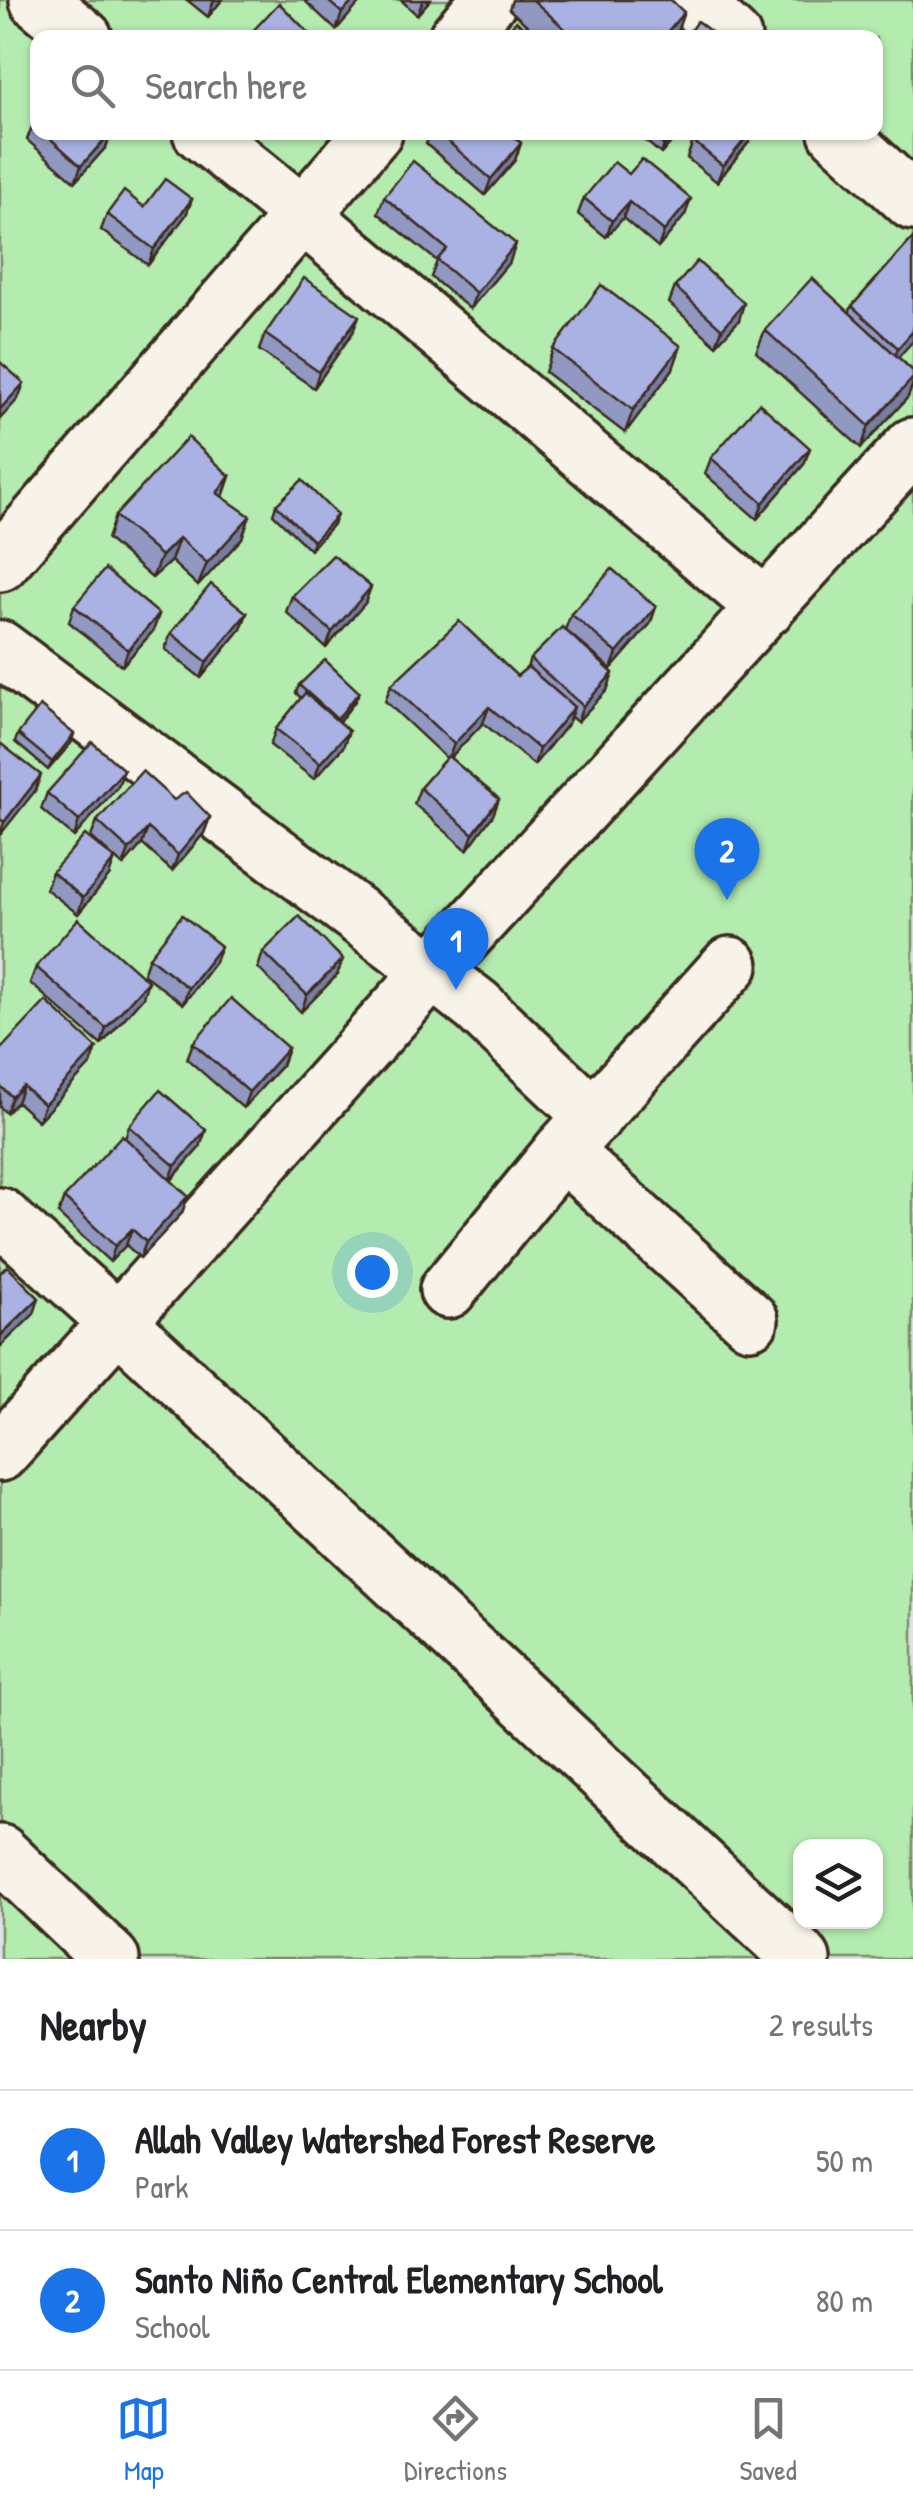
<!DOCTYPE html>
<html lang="en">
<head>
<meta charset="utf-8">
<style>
	:root { --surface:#fff; --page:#f6f6f6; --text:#202124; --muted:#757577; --line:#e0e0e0; --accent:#1a73e8 }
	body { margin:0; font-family:"Patrick Hand",sans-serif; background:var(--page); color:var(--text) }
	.controls { position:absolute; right:30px; bottom:30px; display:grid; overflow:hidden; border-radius:20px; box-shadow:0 2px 8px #0004 }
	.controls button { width:90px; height:90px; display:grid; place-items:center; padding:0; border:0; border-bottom:2px solid var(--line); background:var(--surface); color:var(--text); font:50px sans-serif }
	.you { position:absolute; left:372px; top:1272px; width:35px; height:35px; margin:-25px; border:8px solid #fff; border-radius:50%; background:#1a73e8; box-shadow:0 0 0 15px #1a73e833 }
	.badge { display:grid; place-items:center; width:65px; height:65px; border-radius:50%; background:var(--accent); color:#fff; font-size:32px; font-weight:700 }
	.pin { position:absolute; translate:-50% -82px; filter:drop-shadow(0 2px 5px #0008) }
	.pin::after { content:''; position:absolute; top:52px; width:35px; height:30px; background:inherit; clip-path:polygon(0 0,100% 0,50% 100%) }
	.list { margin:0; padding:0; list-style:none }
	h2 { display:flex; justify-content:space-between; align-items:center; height:130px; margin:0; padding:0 40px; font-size:42px }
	h2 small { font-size:32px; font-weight:400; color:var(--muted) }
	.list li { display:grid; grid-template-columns:65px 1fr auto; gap:30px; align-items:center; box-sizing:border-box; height:140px; padding:0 40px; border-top:2px solid var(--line) }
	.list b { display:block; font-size:38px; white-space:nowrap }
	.list p { margin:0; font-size:32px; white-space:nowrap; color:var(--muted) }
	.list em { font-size:32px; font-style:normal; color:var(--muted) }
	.icon { flex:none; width:55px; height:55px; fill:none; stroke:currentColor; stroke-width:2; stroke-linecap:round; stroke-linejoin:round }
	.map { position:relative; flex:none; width:913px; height:1959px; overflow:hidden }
	.search { position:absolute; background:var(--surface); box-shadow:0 2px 8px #0004; left:30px; right:30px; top:30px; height:110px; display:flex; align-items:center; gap:25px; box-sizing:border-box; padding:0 35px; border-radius:20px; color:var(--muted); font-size:38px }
	.sheet { height:410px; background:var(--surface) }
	nav { display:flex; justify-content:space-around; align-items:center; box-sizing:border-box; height:140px; border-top:2px solid var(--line); background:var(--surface); font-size:28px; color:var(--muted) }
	nav a { display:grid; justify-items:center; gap:5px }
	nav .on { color:var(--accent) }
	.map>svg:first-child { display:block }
	.green { fill:#b4ecb0; stroke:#788b67; stroke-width:2.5; fill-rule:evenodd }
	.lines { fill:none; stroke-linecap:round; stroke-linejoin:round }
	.minor-casing { stroke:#3b2a1e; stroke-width:62 }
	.major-casing { stroke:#3b2a1e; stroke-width:62 }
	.minor { stroke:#f7f3e8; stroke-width:55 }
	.major { stroke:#f7f3e8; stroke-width:55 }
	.wall { fill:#9199c3; stroke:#3b2a1e; stroke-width:2.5 }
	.shaded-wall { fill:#767d9f; stroke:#3b2a1e; stroke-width:2.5 }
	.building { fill:#a9b2e3; stroke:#3b2a1e; stroke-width:2.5 }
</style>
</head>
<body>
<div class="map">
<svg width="913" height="1959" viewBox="0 0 913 1959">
	<rect width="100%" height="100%" fill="#e0e0e6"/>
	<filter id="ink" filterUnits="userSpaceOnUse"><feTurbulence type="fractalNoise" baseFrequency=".01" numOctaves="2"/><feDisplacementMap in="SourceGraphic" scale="20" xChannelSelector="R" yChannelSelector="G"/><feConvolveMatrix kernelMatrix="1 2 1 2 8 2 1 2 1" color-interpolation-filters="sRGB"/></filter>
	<g filter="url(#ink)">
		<path class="green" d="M0,0H913V1959H0ZM38,38H876V132H38ZM800,1846H876V1922H800Z"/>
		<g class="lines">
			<g class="minor-casing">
				<g id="minor">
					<path d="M38,0L84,38"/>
					<path d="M692,0L733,38"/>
					<path d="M457,38L489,0"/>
					<path d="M201,132L303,215L766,608"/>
					<path d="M837,132L913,202"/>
					<path d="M0,563L374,132"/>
					<path d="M0,649L432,971L477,1006L594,1117"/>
					<path d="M562,1151L750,1320"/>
					<path d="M0,1216L118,1322L802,1959"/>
					<path d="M448,1290L562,1151L730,965"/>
					<path d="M0,1853L111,1959"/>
				</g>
			</g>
			<g class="major-casing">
				<path id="major" d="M0,1453L432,971L913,446"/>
			</g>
			<use href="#minor" class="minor"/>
			<use href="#major" class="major"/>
		</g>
		<g class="wall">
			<path d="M187,0H222L208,17Z"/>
			<path d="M304,0H362L336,30Z"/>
			<path d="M401,0H430L417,15Z"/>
			<path d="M512,0H671L676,35L674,38H541L509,9Z"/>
			<path d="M38,119V132H112L106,147L75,182L27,140L33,124Z"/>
			<path d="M430,132H508L521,143L515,160L485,195L426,144Z"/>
			<path d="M642,132H680L661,154L641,137Z"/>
			<path d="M701,132H757L717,182L687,158L693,141Z"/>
			<path d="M629,174L685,215L658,248L623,218L606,237L578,214L584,198Z"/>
			<path d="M384,197L510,261L470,309L431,277L437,261L378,213Z"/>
			<path d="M192,199L186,215L148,265L101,230L107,214Z"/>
			<path d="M913,238L898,357L913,371V383L908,397L861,448L756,352L765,330L849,313L852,306Z"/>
			<path d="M675,287L739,320L716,345L669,303Z"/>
			<path d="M353,332L314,388L259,350L265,334Z"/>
			<path d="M553,349L673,369L625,433L545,372Z"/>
			<path d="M711,458L804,464L757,519L705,474Z"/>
			<path d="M230,476L223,497L242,538L198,586L171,561L152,578L107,539L115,516Z"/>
			<path d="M276,505L333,524L310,550L273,514Z"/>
			<path d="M292,596L365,603L326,648L286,612Z"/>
			<path d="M74,606L159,614L153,631L122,666L69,622Z"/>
			<path d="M656,607L650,624L611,669L569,633L613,673L607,690L577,722L571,717L568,723L534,765L483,723L450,758L499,799L493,815L467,850L414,804L420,788L446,758L385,701L391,685L517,676L527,668L530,659L565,630L571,614Z"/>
			<path d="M247,613L241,629L201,678L165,649L171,633Z"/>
			<path d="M299,685L359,692L355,701L339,722L343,747L314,779L270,745L276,729L301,698L296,693Z"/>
			<path d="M18,734L71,743L48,770L15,742Z"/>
			<path d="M118,786L74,837L41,809L47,793Z"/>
			<path d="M174,800L210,817L204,833L172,871L142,844L123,866L91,837L97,821Z"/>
			<path d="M52,872L109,876L78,914L46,889Z"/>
			<path d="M263,952L337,975L301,1012L258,968Z"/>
			<path d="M149,957L215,962L183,1004L143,974Z"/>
			<path d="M36,967L143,997L101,1045L30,983Z"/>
			<path d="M193,1043L288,1048L282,1065L243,1108L187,1059Z"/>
			<path d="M0,1050L91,1064L38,1121L17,1102L6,1113L0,1107Z"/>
			<path d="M129,1126L200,1147L171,1181L182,1213L140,1258L126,1245L110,1262L58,1214L64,1198L125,1138Z"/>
		</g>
		<g class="shaded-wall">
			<path d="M214,0H222L208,17Z"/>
			<path d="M354,0H362L336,30L342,13Z"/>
			<path d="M423,0H430L417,15Z"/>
			<path d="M684,12L676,35L674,38H662Z"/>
			<path d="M112,132L106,147L75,182L81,166Z"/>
			<path d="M676,132H680L661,154L664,146Z"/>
			<path d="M751,132H757L717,182L723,166Z"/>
			<path d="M521,143L515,160L485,195L491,179Z"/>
			<path d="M192,199L186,215L148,265L154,249Z"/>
			<path d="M691,199L685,215L658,248L664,231Z"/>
			<path d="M629,202L623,218L606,237L612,221Z"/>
			<path d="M516,244L510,261L470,309L476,293Z"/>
			<path d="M744,303L739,320L716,345L722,329Z"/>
			<path d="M359,316L353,332L314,388L319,372Z"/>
			<path d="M913,331V341L892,364L898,348Z"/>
			<path d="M681,346L673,369L625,433L633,410Z"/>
			<path d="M913,378V383L908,397L861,448L869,426Z"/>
			<path d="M24,383L18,399L0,419V409Z"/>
			<path d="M810,448L804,464L757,519L763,503Z"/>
			<path d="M230,476L222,499L217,493Z"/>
			<path d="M337,515L333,524L310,550L313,541Z"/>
			<path d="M250,516L242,538L198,586L207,563Z"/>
			<path d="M179,538L171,561L152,578L161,556Z"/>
			<path d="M371,587L365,603L326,648L332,632Z"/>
			<path d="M656,607L650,624L611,669L617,653Z"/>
			<path d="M247,613L241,629L201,678L207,662Z"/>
			<path d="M159,614L153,631L122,666L128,650Z"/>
			<path d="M613,673L607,690L577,722L583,706Z"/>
			<path d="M359,692L355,701L334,728L337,719Z"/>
			<path d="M489,707L483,723L448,760L454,744Z"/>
			<path d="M574,707L568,723L534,765L539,749Z"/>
			<path d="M349,731L343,747L314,779L320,763Z"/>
			<path d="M74,734L71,743L48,770L52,762Z"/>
			<path d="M124,770L118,786L74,837L79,821Z"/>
			<path d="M41,775L35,791L0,835L4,822Z"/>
			<path d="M499,799L493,815L467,850L473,834Z"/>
			<path d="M210,817L204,833L172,871L178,855Z"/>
			<path d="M148,828L142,844L123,866L129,850Z"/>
			<path d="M115,859L109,876L78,914L83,898Z"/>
			<path d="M221,946L215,962L183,1004L188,988Z"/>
			<path d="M343,959L337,975L301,1012L307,995Z"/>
			<path d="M148,981L143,997L101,1045L106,1028Z"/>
			<path d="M97,1048L91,1064L38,1121L44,1105Z"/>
			<path d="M288,1048L282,1065L243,1108L249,1092Z"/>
			<path d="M23,1086L17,1102L6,1113L12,1097Z"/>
			<path d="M206,1130L200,1147L169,1182L175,1166Z"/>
			<path d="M188,1196L182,1213L140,1258L146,1242Z"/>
			<path d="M132,1229L126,1245L110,1262L115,1246Z"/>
			<path d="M39,1298L34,1314L0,1347L1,1335Z"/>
		</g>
		<g class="building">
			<path d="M327,0H354L342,13Z"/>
			<path d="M533,0H671L684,12L662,38H575Z"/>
			<path d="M279,3L314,38H254L250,34Z"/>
			<path d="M516,21L535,38H501Z"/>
			<path d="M697,21L719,38H685Z"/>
			<path d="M43,132H111L81,166Z"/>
			<path d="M437,132H508L521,143L491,179Z"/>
			<path d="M649,132H676L664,146Z"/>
			<path d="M701,132H751L723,166L693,141Z"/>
			<path d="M642,159L691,199L664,231L629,202L612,221L584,198L614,162L629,174Z"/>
			<path d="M413,161L516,244L476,293L437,260L447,249L384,197Z"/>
			<path d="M165,179L192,199L154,249L107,214L124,191L144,207Z"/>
			<path d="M913,238V331L898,348L852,306Z"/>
			<path d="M697,261L744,303L722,329L675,287Z"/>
			<path d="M304,278L359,316L319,372L265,334Z"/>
			<path d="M812,278L913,371V378L869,426L765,330Z"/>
			<path d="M601,285L681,346L633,410L553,349Z"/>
			<path d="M0,362L24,383L0,409Z"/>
			<path d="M759,403L810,448L763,503L711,458Z"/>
			<path d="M188,437L230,476L217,493L250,516L207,563L179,538L161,556L115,516Z"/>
			<path d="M302,480L337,515L313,541L276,505Z"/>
			<path d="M333,555L371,587L332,632L292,596Z"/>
			<path d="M105,569L159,614L128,650L74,606Z"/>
			<path d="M612,569L656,607L617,653L571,614Z"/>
			<path d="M211,584L247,613L207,662L171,633Z"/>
			<path d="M459,621L517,676L528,667L574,707L539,749L489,707L454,744L391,685Z"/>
			<path d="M562,627L613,673L583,706L530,659Z"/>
			<path d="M325,660L359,692L337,719L299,685Z"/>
			<path d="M305,693L349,731L320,763L276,729Z"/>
			<path d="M40,706L74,734L52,762L18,734Z"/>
			<path d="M92,742L124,770L79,821L47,793Z"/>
			<path d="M0,743L41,775L4,822L0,819Z"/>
			<path d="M448,756L499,799L473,834L420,788Z"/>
			<path d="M142,771L174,800L186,792L210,817L178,855L148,828L129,850L97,821Z"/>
			<path d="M85,835L115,859L83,898L52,872Z"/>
			<path d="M182,915L221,946L188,988L149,957Z"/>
			<path d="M299,916L343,959L307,995L263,952Z"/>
			<path d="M78,919L148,981L106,1028L36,967Z"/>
			<path d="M231,998L288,1048L249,1092L193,1043Z"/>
			<path d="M46,1001L97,1048L44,1105L23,1086L12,1097L0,1086V1050Z"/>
			<path d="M160,1090L206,1130L175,1166L129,1126Z"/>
			<path d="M122,1135L188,1196L146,1242L132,1229L115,1246L64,1198Z"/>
			<path d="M7,1266L39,1298L1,1335L0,1273Z"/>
		</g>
	</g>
</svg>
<div class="controls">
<button><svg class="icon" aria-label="layers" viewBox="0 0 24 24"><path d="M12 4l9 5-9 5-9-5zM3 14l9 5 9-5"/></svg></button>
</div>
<div class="you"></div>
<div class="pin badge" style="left:456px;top:990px">1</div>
<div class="pin badge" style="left:727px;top:900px">2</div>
<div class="search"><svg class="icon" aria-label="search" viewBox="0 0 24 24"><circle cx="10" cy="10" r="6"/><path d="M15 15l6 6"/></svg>Search here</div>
</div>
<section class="sheet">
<h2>Nearby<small>2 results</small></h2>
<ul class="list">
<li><span class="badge">1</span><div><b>Allah Valley Watershed Forest Reserve</b><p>Park</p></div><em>50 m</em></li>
<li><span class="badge">2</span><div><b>Santo Niño Central Elementary School</b><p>School</p></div><em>80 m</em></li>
</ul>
</section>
<nav>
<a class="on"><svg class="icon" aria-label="map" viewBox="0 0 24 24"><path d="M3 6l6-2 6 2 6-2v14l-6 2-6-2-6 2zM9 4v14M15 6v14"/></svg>Map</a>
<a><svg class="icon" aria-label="directions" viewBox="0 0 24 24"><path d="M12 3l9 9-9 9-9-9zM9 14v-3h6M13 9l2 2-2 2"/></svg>Directions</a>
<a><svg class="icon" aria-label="saved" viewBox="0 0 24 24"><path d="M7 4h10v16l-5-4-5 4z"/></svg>Saved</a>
</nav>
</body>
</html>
